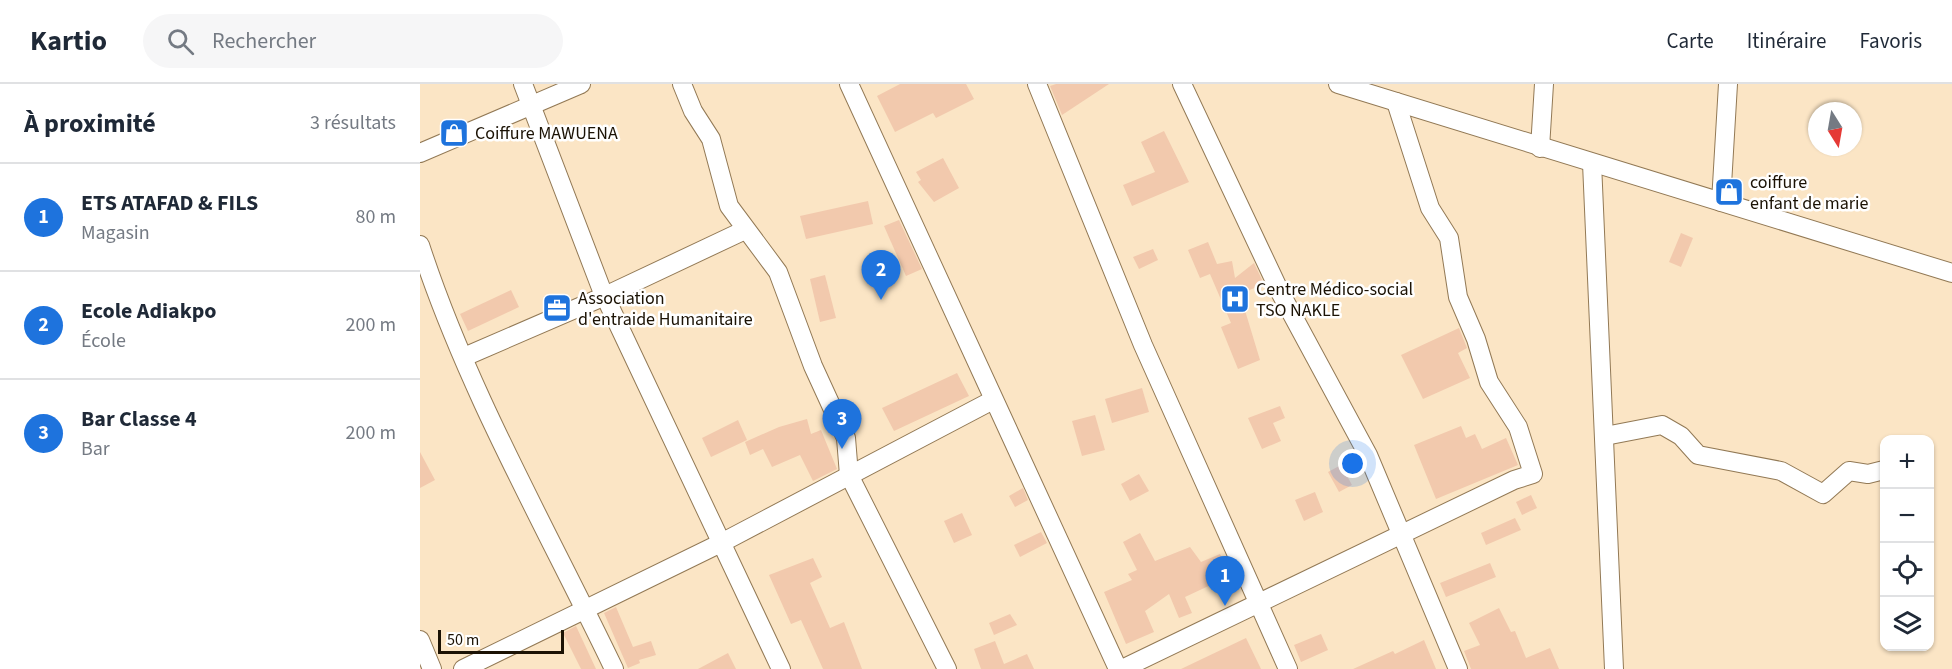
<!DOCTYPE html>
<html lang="fr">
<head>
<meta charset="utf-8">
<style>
	:root { --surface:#fff; --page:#f6f6f7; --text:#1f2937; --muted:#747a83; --line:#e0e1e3; --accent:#1e73dd }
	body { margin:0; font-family:"Source Sans 3",sans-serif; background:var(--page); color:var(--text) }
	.controls { position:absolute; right:18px; bottom:18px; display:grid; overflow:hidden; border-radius:12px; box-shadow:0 2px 4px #0004 }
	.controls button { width:54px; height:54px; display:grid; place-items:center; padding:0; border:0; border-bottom:2px solid var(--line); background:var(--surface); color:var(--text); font:30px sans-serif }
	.compass { position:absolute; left:1388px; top:18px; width:54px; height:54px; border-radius:50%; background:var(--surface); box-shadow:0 2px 4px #0004; rotate:169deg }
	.scale { position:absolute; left:18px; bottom:15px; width:126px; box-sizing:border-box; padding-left:6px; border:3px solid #1b1204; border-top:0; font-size:16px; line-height:21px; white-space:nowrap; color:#1b1204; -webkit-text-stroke:4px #fff; paint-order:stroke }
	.you { position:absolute; left:933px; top:380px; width:21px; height:21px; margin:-15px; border:4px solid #fff; border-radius:50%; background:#1a73e8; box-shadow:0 0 0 9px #1a73e833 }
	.badge { display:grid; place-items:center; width:39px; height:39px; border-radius:50%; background:var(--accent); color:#fff; font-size:20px; font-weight:700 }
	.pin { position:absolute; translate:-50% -50px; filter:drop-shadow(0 2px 3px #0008) }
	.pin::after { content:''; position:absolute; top:32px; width:21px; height:18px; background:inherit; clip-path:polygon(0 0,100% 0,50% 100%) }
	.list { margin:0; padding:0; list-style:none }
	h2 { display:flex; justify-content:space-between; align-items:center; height:78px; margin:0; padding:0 24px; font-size:26px }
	h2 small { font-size:20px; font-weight:400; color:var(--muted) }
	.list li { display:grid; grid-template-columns:39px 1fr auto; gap:18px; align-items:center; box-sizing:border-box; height:108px; padding:0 24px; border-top:2px solid var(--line) }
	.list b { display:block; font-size:22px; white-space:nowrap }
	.list p { margin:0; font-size:20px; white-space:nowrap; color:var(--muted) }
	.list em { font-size:20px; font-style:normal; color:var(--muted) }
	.icon { flex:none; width:33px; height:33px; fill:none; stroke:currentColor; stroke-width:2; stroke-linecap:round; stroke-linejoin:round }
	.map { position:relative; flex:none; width:1532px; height:585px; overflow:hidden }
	header { display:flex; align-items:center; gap:36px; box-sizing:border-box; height:84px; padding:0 30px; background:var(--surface); border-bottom:2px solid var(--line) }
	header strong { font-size:28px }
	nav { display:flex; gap:33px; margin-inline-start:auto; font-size:21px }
	.search { width:420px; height:54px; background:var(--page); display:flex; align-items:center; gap:15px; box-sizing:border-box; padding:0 21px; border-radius:33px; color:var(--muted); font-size:22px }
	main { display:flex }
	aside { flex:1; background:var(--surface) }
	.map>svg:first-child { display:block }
	.building { fill:#f2c9ad }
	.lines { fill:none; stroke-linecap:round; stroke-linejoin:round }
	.minor-casing { stroke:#927955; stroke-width:20 }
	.minor { stroke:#fff; stroke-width:18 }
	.labels { text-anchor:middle; stroke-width:5; stroke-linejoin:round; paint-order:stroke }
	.poi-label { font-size:18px; fill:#1b1204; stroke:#fff; text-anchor:start }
</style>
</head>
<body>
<header>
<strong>Kartio</strong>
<div class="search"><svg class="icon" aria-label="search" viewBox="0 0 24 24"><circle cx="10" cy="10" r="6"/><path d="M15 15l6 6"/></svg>Rechercher</div>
<nav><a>Carte</a><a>Itinéraire</a><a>Favoris</a></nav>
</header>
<main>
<aside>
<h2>À proximité<small>3 résultats</small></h2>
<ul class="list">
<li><span class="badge">1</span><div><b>ETS ATAFAD &amp; FILS</b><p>Magasin</p></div><em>80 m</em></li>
<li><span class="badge">2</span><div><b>Ecole Adiakpo</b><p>École</p></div><em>200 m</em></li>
<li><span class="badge">3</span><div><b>Bar Classe 4</b><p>Bar</p></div><em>200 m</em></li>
</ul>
</aside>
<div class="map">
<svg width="1532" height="585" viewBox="0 0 1532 585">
	<rect width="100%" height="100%" fill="#fbe5c5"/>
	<g class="building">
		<path d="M480,0H546L554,15L516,34L513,29L475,48L457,12Z"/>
		<path d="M636,0H689L642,31L630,2Z"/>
		<path d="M744,47L769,98L712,122L703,101L735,88L721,58Z"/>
		<path d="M523,74L539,104L514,118L498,98L501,96L496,88Z"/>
		<path d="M448,117L453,140L386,155L380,132Z"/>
		<path d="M479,136L502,185L486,192L464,142Z"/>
		<path d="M1261,149L1273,154L1261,183L1249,178Z"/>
		<path d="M788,158L797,180L812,177L815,194L834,179L844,200L820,210L840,276L818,285L801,243L811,239L790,190L780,194L768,166Z"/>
		<path d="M733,165L738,176L719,185L713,173Z"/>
		<path d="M405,191L416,234L400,238L390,195Z"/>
		<path d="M91,206L99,223L48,247L40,230Z"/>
		<path d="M1039,244L1047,264L1038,269L1050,294L1003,315L981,271Z"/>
		<path d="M537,289L549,312L474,347L462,324Z"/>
		<path d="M722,304L729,328L692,339L685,315Z"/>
		<path d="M860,322L865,334L853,339L861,357L842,365L828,334Z"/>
		<path d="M675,331L685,366L662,372L652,337Z"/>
		<path d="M387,335L391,350L401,346L417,385L393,397L380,371L352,383L343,365L330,371L325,358L359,343Z"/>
		<path d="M318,336L327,356L291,373L282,354Z"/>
		<path d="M1041,342L1046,354L1055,350L1062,365L1086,354L1098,381L1016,415L994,361Z"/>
		<path d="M0,368L15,396L0,404Z"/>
		<path d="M921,381L932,401L919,408L908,388Z"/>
		<path d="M719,390L729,407L710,417L701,400Z"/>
		<path d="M603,404L608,416L595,423L589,412Z"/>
		<path d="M895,408L903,428L884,437L875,416Z"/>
		<path d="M1111,411L1117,424L1102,431L1096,418Z"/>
		<path d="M542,429L552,451L534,459L524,437Z"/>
		<path d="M1095,434L1101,446L1066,461L1061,449Z"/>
		<path d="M621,448L627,459L600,473L594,461Z"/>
		<path d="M720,449L735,477L770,463L781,478L800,470L817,507L801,514L795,499L765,513L772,529L759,534L749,510L725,527L734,548L706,560L684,508L712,496L708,490L717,486L703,458Z"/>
		<path d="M393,474L402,493L390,499L410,544L424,538L442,585H403L381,536L371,540L349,491Z"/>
		<path d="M1070,479L1076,493L1026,513L1020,499Z"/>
		<path d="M196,523L213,563L231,557L236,571L219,576L220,579L208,584L184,529Z"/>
		<path d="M1079,524L1091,548L1095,547L1106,574L1130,564L1139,585H1051L1044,567L1060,561L1049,539Z"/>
		<path d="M590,530L597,541L574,551L569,539Z"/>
		<path d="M156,542L176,585H161L143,549Z"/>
		<path d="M901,550L908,566L881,578L874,561Z"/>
		<path d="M826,554L841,585H761Z"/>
		<path d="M1004,556L1016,585H933L973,567L975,570Z"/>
		<path d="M575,557L584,580L607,570L614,585H561L554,565Z"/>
		<path d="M308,569L316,585H278Z"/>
	</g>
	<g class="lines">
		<g class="minor-casing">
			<g id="minor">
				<path d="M103,0L181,204L361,585"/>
				<path d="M262,0L273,27L291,55L309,122L358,188L393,282L426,354L429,391L527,585"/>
				<path d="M429,0L698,585"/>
				<path d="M617,0L723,261L868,585"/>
				<path d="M762,0L860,208L948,371L1038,585"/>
				<path d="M918,0L1532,189"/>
				<path d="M1120,64L1124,0"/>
				<path d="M0,69L161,0"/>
				<path d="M1172,79L1194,585"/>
				<path d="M1301,118L1308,0"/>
				<path d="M0,161C47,306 128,447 194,585"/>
				<path d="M44,273L185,212L325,146"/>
				<path d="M1185,352L1242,341L1261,352L1278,371L1361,387L1403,410L1429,387L1448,390L1464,386"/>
				<path d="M0,556L12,585"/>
				<path d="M43,585L303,458L573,316"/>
				<path d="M702,585L1094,396L1113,390L1098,343L1069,298L1056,255L1038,213L1029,154L1010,124L976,18"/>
			</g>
		</g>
		<use href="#minor" class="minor"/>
	</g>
	<defs>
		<g id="shop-square" transform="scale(1.5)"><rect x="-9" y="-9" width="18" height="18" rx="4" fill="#1e73dd" stroke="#fff"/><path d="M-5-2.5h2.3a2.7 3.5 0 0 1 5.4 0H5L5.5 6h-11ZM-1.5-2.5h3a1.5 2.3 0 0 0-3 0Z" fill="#fff"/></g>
		<g id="hospital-square" transform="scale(1.5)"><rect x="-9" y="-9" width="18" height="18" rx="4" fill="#1e73dd" stroke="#fff"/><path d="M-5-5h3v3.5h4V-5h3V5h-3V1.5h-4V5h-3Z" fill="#fff"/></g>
		<g id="office-square" transform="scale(1.5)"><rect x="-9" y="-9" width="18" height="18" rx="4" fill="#1e73dd" stroke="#fff"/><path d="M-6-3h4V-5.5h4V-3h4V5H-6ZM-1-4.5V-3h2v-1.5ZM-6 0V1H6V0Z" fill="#fff"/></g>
	</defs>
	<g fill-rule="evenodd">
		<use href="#shop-square" x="34" y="49"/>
		<use href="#shop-square" x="1309" y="108"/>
		<use href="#hospital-square" x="815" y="215"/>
		<use href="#office-square" x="137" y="224"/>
	</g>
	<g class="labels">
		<g class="poi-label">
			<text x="55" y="55">Coiffure MAWUENA</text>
			<text x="1330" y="104">coiffure<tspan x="1330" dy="21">enfant de marie</tspan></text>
			<text x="836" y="211">Centre Médico-social<tspan x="836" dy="21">TSO NAKLE</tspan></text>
			<text x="158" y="220">Association<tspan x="158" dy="21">d'entraide Humanitaire</tspan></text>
		</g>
	</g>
</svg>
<div class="controls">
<button>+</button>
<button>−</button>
<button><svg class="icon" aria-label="locate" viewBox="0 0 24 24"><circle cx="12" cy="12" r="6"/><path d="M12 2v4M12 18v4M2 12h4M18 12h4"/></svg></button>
<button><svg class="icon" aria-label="layers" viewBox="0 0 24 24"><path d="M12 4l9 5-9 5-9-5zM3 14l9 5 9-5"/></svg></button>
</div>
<svg class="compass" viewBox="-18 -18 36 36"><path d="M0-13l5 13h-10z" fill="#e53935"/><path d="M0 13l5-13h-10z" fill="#747a83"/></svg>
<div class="scale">50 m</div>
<div class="you"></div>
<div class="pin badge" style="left:805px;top:522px">1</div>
<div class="pin badge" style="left:461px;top:216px">2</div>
<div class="pin badge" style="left:422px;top:365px">3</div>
</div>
</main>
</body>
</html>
